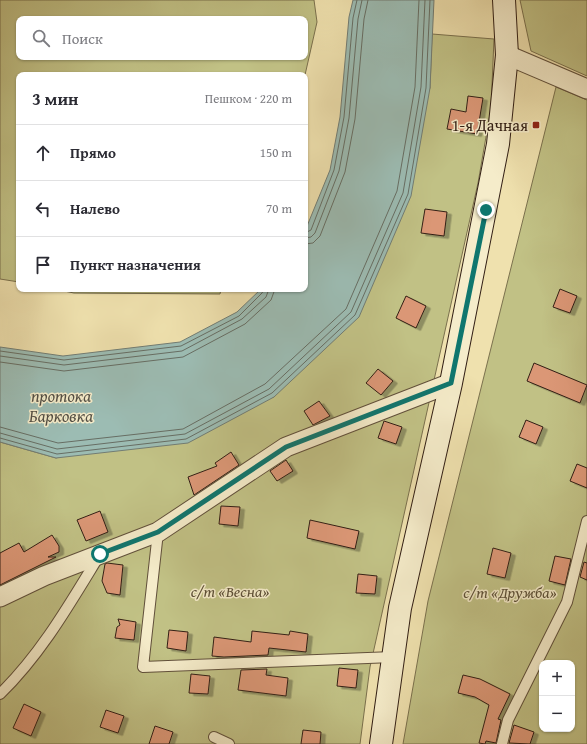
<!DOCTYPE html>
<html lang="ru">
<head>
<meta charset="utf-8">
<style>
	:root { --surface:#fff; --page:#f7f7f7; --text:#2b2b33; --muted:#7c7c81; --line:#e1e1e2 }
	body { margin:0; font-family:"Gentium Book Plus",serif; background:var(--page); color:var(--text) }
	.controls { position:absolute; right:12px; bottom:12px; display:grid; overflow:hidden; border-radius:8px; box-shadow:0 1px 3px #0004 }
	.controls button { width:36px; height:36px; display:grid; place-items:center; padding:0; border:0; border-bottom:1px solid var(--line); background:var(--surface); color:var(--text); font:20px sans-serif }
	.stop { position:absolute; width:12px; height:12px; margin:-9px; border:3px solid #0f766e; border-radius:50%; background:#fff }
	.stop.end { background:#0f766e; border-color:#fff; box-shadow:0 1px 4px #0008 }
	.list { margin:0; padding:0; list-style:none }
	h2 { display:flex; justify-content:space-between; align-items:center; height:52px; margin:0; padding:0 16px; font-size:17px }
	h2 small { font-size:13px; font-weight:400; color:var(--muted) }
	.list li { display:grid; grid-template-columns:26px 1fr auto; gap:12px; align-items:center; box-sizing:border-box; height:56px; padding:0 16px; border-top:1px solid var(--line) }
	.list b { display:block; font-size:15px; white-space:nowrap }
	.list em { font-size:13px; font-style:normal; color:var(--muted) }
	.icon { flex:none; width:22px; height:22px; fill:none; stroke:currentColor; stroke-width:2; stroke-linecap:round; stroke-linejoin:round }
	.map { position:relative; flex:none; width:587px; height:744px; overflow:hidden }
	.search { position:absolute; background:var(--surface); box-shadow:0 1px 3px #0004; left:16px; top:16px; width:292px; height:44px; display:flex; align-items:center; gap:10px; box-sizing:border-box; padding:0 14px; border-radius:8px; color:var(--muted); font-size:15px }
	.panel { position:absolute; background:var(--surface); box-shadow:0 1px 3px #0004; left:16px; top:72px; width:292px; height:220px; border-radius:8px }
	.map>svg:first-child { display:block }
	.green { fill:#c1c185; stroke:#7a704d; fill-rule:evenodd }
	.water { fill:#9cbcb3; stroke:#727d74 }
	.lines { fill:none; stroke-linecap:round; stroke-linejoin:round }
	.shore { stroke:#676e64; stroke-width:1 }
	.building { fill:#db9776; stroke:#321f15; filter:url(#shadow) }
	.service-casing { stroke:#61503b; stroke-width:12 }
	.minor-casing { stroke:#61503b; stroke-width:21 }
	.secondary-casing { stroke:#321f15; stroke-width:24 }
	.service { stroke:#f5ecca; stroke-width:10 }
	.minor { stroke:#f5ecca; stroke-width:19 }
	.secondary { stroke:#f5ecca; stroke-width:22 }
	.route { stroke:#0f766e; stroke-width:5 }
	.poi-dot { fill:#8f2418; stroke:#f5ecca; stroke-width:1.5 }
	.labels { text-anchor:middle; stroke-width:3; stroke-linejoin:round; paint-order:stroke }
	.poi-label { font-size:16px; fill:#321f15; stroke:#f5ecca; text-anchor:end }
	.park-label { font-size:16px; font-style:italic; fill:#5d5037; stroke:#f5ecca }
	.water-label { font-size:17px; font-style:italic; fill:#524e44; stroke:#f5ecca }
</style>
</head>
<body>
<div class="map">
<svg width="587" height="744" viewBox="0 0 587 744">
	<defs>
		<filter id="shadow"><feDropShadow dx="4.5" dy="2.5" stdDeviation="0" flood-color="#0004"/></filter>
	</defs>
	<rect width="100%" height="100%" fill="#efe1ae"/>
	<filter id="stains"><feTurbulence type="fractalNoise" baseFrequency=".005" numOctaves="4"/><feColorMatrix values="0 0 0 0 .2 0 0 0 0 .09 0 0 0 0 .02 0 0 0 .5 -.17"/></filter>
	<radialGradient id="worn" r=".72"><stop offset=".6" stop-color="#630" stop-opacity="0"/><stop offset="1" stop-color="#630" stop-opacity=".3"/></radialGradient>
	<g class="green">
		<path d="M0,0H314L317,22L305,75H19V282L0,279ZM19,19H305V57H19Z"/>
		<path d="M520,0H587V76L531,51Z"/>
		<path d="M432,34L494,39L491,108L478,183L370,667L360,744H0V442L56,458L274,397L430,88Z"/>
		<path d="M556,87L587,100V744H403L428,601ZM542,663H572V729H542Z"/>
		<path d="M54,289H221L220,294L74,293Z"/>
	</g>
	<path class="water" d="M353,0H434L430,88L411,196L359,317L274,397L188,443L56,458L0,442V347L63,356L180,342L237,312L261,289H305V231L330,170L340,117L349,17Z"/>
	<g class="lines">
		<g class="shore">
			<path d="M305,233L311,230L334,170L344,117L353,18L357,0"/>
			<path d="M305,238L311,237L315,233L339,171L349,118L358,19L362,0"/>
			<path d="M305,244L313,243L320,236L345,172L355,119L364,19L368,0"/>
			<path d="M0,351L64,360L181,346L239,316L262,293L264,289"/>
			<path d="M0,356L64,365L182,351L242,319L266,297L269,289"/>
			<path d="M0,362L64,371L183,357L245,324L271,300L275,289"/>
			<path d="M0,427L58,443L183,429L265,384L346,309L397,191L415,87L419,0"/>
			<path d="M0,433L57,449L185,434L269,389L351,312L403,193L421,87L425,0"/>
			<path d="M0,438L57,454L186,439L272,393L355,315L408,194L426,88L430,0"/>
		</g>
	</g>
	<g class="building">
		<path d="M468,96L483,98L477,134L447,129L451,109L466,112Z"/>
		<path d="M425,209L447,212L444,236L421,233Z"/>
		<path d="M560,289L577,296L570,313L553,307Z"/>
		<path d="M406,296L426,306L416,328L396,318Z"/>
		<path d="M534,363L587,385L580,403L527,381Z"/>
		<path d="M378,369L393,381L381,395L366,383Z"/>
		<path d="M319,401L330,416L313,425L304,411Z"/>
		<path d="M526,420L543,427L536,444L519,437Z"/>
		<path d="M384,421L402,427L396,444L378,438Z"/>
		<path d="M231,452L239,465L194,495L188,477L217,466L215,463Z"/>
		<path d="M286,460L293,471L277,481L270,471Z"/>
		<path d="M577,464L587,468V488L570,481Z"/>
		<path d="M221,506L240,507L238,526L219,524Z"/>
		<path d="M100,511L108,532L86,541L77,520Z"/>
		<path d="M310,520L359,531L355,549L307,538Z"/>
		<path d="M52,535L59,546V552L48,557H56L0,585V553L19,543L24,552Z"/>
		<path d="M493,548L511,553L505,578L487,574Z"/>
		<path d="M555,556L571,559L565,585L549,581Z"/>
		<path d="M584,562L587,563V580L580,577Z"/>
		<path d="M107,563L123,565L120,595L107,593L102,581L105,564Z"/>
		<path d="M358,574L377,576L375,594L356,593Z"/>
		<path d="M118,619L136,622L134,640L115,638L117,627L120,625Z"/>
		<path d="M169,630L188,632L186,651L167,648Z"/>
		<path d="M252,631L289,635L290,631L308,634L306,652L269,648L268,655L224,657L212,656L214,637L251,642Z"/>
		<path d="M339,668L358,670L356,688L337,686Z"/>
		<path d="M267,669L266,675L288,678L286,696L238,690L241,670Z"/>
		<path d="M191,674L210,676L208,694L189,693Z"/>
		<path d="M463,675L480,679L510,694L498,719L501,720L496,743L486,741L485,744L479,743L489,705L475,697L458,693Z"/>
		<path d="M24,704L41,712L31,736L13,728Z"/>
		<path d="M106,710L124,716L118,733L100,727Z"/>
		<path d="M514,725L534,732L530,744L509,743Z"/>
		<path d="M155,726L173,732L169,744H149Z"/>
		<path d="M303,730L321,732L320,744H301Z"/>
	</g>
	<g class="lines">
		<g class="service-casing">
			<g id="service">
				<path d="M158,532L143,667L393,657"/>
				<path d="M0,694C41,654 69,605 99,556"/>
				<path d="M214,737L229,744"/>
				<path d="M502,744L508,720L567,602L587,521"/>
			</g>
		</g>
		<g class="minor-casing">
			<g id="minor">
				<path d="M507,55L587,89"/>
				<path d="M0,597L44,576L158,532L286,447L451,383"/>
			</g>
		</g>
		<g class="secondary-casing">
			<path id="secondary" d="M381,744L400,608L451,383L498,144L507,55L504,0"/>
		</g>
		<use href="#service" class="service"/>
		<use href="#minor" class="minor"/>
		<use href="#secondary" class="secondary"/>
	</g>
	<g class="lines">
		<path class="route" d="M100,554L158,532L286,447L451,383L486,210"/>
	</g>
	<rect class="poi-dot" x="532" y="121" width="8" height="8" rx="2"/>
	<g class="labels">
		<g class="poi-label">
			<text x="528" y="131">1-я Дачная</text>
		</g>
		<g class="park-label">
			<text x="230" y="597">с/т «Весна»</text>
			<text x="510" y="598">с/т «Дружба»</text>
		</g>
		<g class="water-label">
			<text x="61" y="402">протока<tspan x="61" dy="20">Барковка</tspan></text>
		</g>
	</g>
	<rect width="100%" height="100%" filter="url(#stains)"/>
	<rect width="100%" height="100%" fill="url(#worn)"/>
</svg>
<div class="controls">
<button>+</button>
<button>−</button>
</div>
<div class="stop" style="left:100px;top:554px"></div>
<div class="stop end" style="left:486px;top:210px"></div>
<div class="search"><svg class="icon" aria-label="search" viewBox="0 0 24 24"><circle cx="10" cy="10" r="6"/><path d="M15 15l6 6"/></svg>Поиск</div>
<section class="panel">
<h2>3 мин<small>Пешком · 220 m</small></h2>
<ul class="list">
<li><svg class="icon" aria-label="ahead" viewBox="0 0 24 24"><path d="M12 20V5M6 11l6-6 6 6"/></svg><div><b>Прямо</b></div><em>150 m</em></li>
<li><svg class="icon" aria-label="left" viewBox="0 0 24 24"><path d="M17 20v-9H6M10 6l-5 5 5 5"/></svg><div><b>Налево</b></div><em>70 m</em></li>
<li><svg class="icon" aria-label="arrive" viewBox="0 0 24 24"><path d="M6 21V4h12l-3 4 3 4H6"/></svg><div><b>Пункт назначения</b></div></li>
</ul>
</section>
</div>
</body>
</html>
